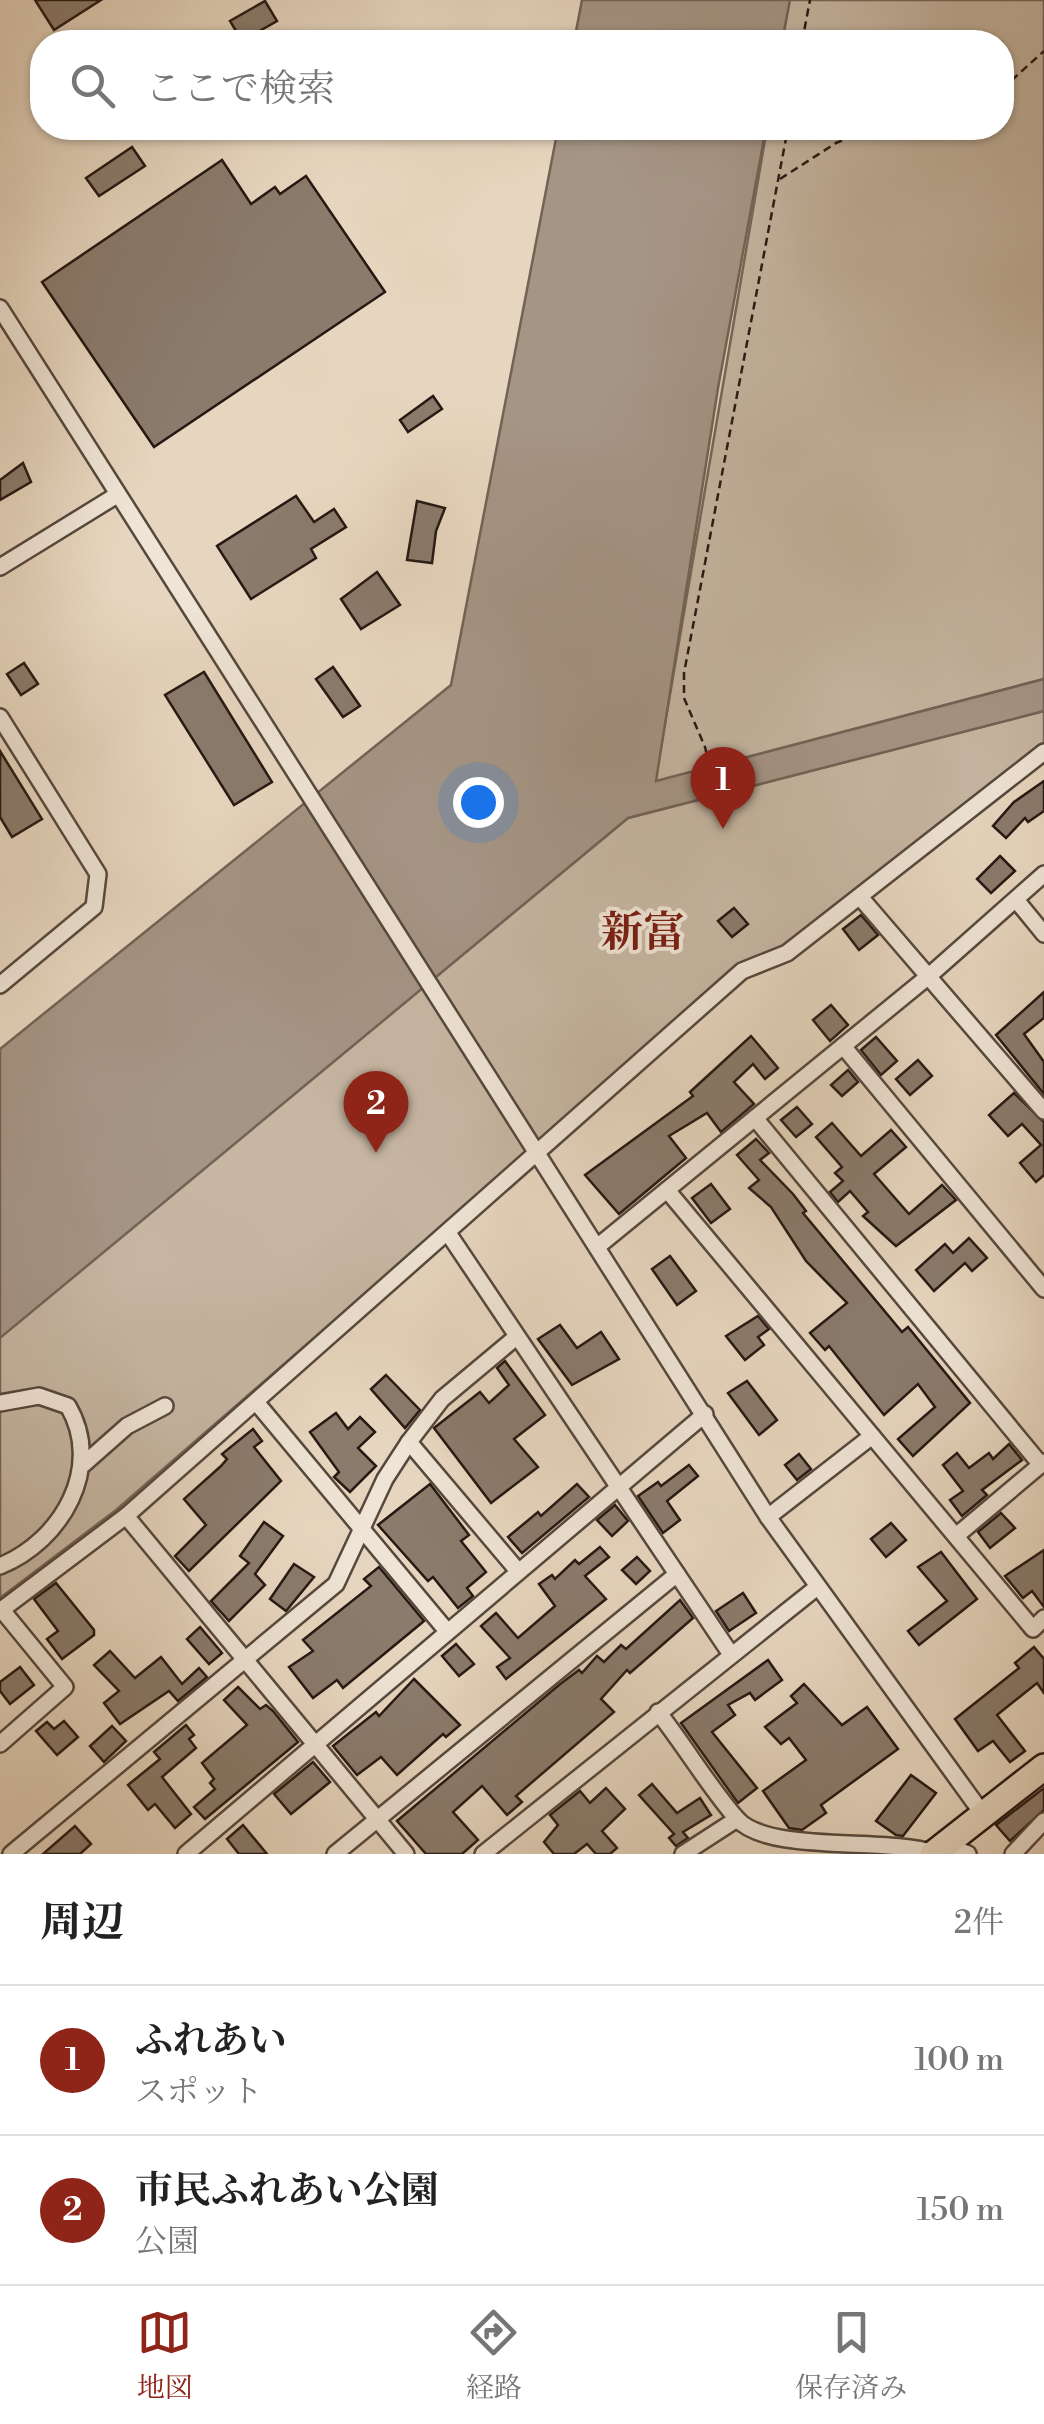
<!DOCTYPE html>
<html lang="ja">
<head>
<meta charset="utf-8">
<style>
	:root { --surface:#fff; --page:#f2f2f2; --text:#222; --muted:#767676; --line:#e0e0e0; --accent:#8f2418 }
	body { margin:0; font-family:"Libre Bodoni","Noto Serif JP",serif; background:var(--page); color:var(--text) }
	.you { position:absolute; left:478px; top:802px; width:35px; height:35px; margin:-25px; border:8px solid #fff; border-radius:50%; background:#1a73e8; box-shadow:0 0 0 15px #1a73e833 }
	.badge { display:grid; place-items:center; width:65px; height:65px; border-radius:50%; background:var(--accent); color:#fff; font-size:32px; font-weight:700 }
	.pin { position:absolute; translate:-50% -82px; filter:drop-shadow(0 2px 5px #0008) }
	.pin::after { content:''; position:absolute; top:52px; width:35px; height:30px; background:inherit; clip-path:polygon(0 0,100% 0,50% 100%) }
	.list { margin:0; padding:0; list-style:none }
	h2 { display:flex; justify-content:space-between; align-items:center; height:130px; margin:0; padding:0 40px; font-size:42px }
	h2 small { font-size:32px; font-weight:400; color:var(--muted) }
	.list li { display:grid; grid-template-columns:65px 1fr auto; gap:30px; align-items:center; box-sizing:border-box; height:150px; padding:0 40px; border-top:2px solid var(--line) }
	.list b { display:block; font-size:38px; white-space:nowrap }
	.list p { margin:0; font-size:32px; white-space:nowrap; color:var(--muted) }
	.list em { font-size:32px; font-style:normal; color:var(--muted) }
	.icon { flex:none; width:55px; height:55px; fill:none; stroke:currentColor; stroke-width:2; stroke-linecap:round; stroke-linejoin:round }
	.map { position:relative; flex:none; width:1044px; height:1854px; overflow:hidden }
	.search { position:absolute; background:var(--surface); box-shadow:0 2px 8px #0004; left:30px; right:30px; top:30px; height:110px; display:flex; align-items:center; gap:25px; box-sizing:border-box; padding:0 35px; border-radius:40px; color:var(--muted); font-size:38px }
	.sheet { height:430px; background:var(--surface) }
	nav { display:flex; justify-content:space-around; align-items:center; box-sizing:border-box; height:140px; border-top:2px solid var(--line); background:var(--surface); font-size:28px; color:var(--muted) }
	nav a { display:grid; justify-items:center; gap:5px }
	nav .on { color:var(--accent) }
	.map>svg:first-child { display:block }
	.green { fill:#c6b6a2; stroke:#76675a; stroke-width:2.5 }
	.water { fill:#a59585; stroke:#726357; stroke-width:2.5 }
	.building { fill:#8a7b6c; stroke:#261813; stroke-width:2.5 }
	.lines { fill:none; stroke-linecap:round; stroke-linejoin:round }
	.minor-casing { stroke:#56483e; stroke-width:20 }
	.highway-casing { stroke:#261813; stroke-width:30 }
	.path { stroke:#261813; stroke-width:2.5; stroke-dasharray:8 5; stroke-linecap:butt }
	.minor { stroke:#efe4d5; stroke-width:15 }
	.highway { stroke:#e7d6bf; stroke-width:25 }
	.labels { text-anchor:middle; stroke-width:8; stroke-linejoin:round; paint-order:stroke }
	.neighbourhood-label { font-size:42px; font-weight:bold; fill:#7a1f14; stroke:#efe4d5 }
</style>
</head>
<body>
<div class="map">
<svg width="1044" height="1854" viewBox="0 0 1044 1854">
	<rect width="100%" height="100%" fill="#e7d6bf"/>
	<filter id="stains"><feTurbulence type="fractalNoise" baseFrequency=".002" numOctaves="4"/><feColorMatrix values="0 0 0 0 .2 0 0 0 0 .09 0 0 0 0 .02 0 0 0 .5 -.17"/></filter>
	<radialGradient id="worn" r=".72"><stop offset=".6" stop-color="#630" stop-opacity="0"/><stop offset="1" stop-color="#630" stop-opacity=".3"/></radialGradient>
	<g class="green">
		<path d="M789,0H1044V679L655,782L767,128H1002V42H782Z"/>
		<path d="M1044,711V744L784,949L740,968L116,1510L0,1598V1337L628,818Z"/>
	</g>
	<g class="water">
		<path d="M582,0H790L782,42H574Z"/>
		<path d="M558,128H766L718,388L656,781L1044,679V711L628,818L0,1338V1049L451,685Z"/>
	</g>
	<g class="building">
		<path d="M35,0H101L54,30Z"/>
		<path d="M265,1L277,21L242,41L230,21Z"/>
		<path d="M132,147L145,166L99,196L86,178Z"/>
		<path d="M222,160L251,204L275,187L280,194L306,176L385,292L154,447L42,282Z"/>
		<path d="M433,396L442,409L408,432L400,420Z"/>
		<path d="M23,463L31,482L0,500V480Z"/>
		<path d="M296,496L314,522L334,509L346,527L311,549L316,558L251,599L217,546Z"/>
		<path d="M417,501L445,508L436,531L432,563L407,560Z"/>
		<path d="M377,572L400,605L361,629L341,599Z"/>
		<path d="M24,663L38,684L21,695L7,674Z"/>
		<path d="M333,667L360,706L343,717L316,679Z"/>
		<path d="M204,672L272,782L234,805L165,695Z"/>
		<path d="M0,751L42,819L12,837L0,817Z"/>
		<path d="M1044,781V811L1028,822L1025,818L1006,838L993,826L1014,802Z"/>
		<path d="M1000,856L1015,871L991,893L977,879Z"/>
		<path d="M734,908L748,924L732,937L718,921Z"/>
		<path d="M861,915L878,935L859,950L843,929Z"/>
		<path d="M1044,992V1018L1024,1034L1044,1062V1094L996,1035Z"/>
		<path d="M831,1005L848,1025L830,1041L813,1020Z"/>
		<path d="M751,1036L778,1068L765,1079L753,1064L734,1082L754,1104L721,1132L707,1113L669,1136L686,1158L619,1214L585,1175L693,1096L690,1092Z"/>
		<path d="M876,1037L897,1061L881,1075L861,1050Z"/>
		<path d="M918,1060L932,1076L910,1095L896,1079Z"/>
		<path d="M848,1070L858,1082L842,1096L831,1085Z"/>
		<path d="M1014,1093L1044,1122V1175L1036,1182L1020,1163L1041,1145L1022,1124L1008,1136L989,1115Z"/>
		<path d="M797,1107L812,1124L796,1137L781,1120Z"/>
		<path d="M832,1123L861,1156L891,1130L906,1147L874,1174L909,1214L942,1185L956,1200L896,1246L863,1216L868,1212L850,1191L838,1202L830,1192L843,1181L835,1173L842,1167L816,1137Z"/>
		<path d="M756,1139L769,1153L760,1160L793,1194L806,1211L803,1213L902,1332L908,1327L970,1403L913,1456L898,1439L935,1407L918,1384L884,1415L829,1346L825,1350L810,1333L847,1303L806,1261L771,1207L749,1188L759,1180L737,1155Z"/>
		<path d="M711,1184L730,1209L711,1223L692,1198Z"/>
		<path d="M969,1238L987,1258L972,1271L965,1263L934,1291L916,1270L945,1244L953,1253Z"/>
		<path d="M670,1256L696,1291L677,1305L652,1269Z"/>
		<path d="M758,1316L769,1329L758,1337L764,1345L745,1360L726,1336Z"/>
		<path d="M560,1325L577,1348L601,1332L619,1359L572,1385L538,1339Z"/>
		<path d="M505,1361L545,1415L514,1439L538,1467L491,1503L434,1428L480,1392L489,1403L509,1385L497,1368Z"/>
		<path d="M386,1375L420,1410L405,1428L371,1389Z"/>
		<path d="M747,1381L777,1420L759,1435L728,1393Z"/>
		<path d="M336,1413L348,1429L360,1417L375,1432L358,1448L376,1466L350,1492L334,1477L339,1472L310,1432Z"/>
		<path d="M253,1429L262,1441L254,1447L281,1481L189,1571L175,1556L206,1525L184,1499L221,1466L227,1459L222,1454Z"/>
		<path d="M1009,1444L1022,1460L982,1490L987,1495L962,1516L950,1500L963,1491L943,1465L957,1453L969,1468L989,1453L993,1459Z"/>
		<path d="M799,1454L811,1469L797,1480L785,1465Z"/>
		<path d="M689,1465L698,1476L667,1501L680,1520L663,1533L638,1496L658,1482L661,1486Z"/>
		<path d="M430,1484L469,1535L461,1541L486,1572L467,1588L473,1596L458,1608L433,1577L428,1581L378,1525Z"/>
		<path d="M577,1484L589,1497L522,1553L508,1537L538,1512L541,1516Z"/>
		<path d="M615,1505L628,1521L612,1536L597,1520Z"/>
		<path d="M1001,1513L1015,1528L990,1548L978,1532Z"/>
		<path d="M264,1522L283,1536L255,1574L265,1585L229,1621L211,1601L249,1563L240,1556Z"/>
		<path d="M891,1523L906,1540L886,1557L871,1539Z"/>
		<path d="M600,1547L609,1557L585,1576L606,1599L506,1679L497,1667L510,1658L481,1626L496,1613L518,1638L555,1606L539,1584L552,1575L555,1579L575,1560L579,1564Z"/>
		<path d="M1044,1550V1607L1032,1591L1023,1598L1005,1576Z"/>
		<path d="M941,1552L977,1599L919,1645L908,1631L947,1601L918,1567Z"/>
		<path d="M637,1557L650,1571L636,1584L622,1570Z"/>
		<path d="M294,1564L314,1577L286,1611L270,1599Z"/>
		<path d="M379,1567L424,1621L343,1688L337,1680L313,1698L289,1667L313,1651L303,1640L371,1586L364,1579Z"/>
		<path d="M56,1583L94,1630V1635L62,1659L47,1639L58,1631L34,1599Z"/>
		<path d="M743,1593L756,1613L729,1631L716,1611Z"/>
		<path d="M680,1600L693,1618L630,1673L627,1670L601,1699L614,1712L516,1796L522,1802L507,1815L482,1786L453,1812L478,1840L462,1854H426L397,1821L559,1685L579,1670L582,1673L597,1656L604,1662L621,1645L626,1649Z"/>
		<path d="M200,1627L222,1653L209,1664L187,1639Z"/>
		<path d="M456,1644L474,1664L459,1676L442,1656Z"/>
		<path d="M1034,1647L1044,1659V1693L1037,1683L997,1715L1025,1751L1010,1762L993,1741L978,1751L955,1719L1019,1668L1015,1663Z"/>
		<path d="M110,1651L135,1678L161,1657L182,1684L199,1668L207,1677L178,1701L169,1691L120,1724L104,1703L119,1691L94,1665Z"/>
		<path d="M768,1660L782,1680L755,1700L750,1693L728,1705L735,1715L712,1732L757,1788L738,1803L681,1723Z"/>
		<path d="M20,1667L34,1685L10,1704L0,1691V1682Z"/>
		<path d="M414,1679L460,1725L446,1737L443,1734L397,1775L381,1757L357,1775L333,1746L376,1712L379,1716Z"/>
		<path d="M804,1684L842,1725L867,1707L898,1749L821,1805L826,1813L802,1830L789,1828L763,1791L806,1760L789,1738L781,1744L765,1727L797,1703L791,1696Z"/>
		<path d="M238,1687L260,1709L266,1705L273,1711L298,1742L205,1819L194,1807L215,1789L210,1783L214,1779L202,1763L247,1725L224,1700Z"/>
		<path d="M64,1721L78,1737L57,1755L36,1731L47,1722L54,1729Z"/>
		<path d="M186,1725L194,1735L189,1739L196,1748L162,1777L191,1814L175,1828L155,1804L148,1810L128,1785L160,1759L154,1752Z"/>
		<path d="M112,1726L126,1741L104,1762L90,1746Z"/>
		<path d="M313,1762L330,1782L291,1814L274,1794Z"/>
		<path d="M911,1775L936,1793L903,1836L896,1835L876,1821Z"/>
		<path d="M652,1784L677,1813L700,1798L711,1815L683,1832L688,1838L676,1846L669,1838L674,1834L639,1795Z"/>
		<path d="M606,1788L625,1809L602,1831L617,1848L610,1854H596L587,1844L574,1854H554L544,1842L558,1825L550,1815L580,1791L590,1803Z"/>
		<path d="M1044,1788V1810L1010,1841L996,1825Z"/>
		<path d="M243,1825L267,1854H239L227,1839Z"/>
		<path d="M75,1826L91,1844L80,1854H43Z"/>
	</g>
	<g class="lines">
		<g class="minor-casing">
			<g id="minor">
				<path d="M0,308L768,1517L982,1813"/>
				<path d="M0,567L117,495"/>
				<path d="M0,717L98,874L94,907L0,985"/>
				<path d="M860,897L1044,1111"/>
				<path d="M1017,901L1044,934"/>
				<path d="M843,1046L1044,1289"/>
				<path d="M755,1118L1041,1465"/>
				<path d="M667,1190L1033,1629L1044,1618"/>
				<path d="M448,1233L730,1653"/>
				<path d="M597,1247L930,975L1044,874"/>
				<path d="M256,1402L446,1630"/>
				<path d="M0,1403L39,1396L68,1406C104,1467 62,1541 0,1566"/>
				<path d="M409,1442L518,1571"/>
				<path d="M84,1464L127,1426L165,1406"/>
				<path d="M126,1516L406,1854"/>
				<path d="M768,1517L872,1436"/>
				<path d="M956,1536L1044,1462"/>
				<path d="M0,1611L126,1516L742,971L787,953L1044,752"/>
				<path d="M658,1712C685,1746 709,1787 737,1819C769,1854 885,1837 934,1853"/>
				<path d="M0,1744L65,1687L2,1610"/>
				<path d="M944,1844L968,1854"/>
				<path d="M11,1854L336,1584L385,1479L409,1442L442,1399L515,1338"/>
				<path d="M186,1854L705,1414"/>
				<path d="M335,1854L677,1574"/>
				<path d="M483,1854L816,1588"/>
				<path d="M683,1854L737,1819"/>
				<path d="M1013,1854L1044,1821"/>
			</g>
		</g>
		<g class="highway-casing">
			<path id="highway" d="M933,1854L1044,1767"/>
		</g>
		<g class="path">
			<path d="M802,42L810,0"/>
			<path d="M1002,89L1044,51"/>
			<path d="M780,179L836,143L872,128"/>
			<path d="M719,804L705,747L684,698V673L788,128"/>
		</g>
		<use href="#minor" class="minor"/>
		<use href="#highway" class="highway"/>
	</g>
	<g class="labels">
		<g class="neighbourhood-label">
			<text x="643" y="946">新富</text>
		</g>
	</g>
	<rect width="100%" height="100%" filter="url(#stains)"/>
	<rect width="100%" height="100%" fill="url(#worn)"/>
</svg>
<div class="you"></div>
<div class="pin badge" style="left:723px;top:829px">1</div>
<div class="pin badge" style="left:376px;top:1153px">2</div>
<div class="search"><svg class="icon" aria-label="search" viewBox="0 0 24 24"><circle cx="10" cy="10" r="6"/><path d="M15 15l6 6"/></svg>ここで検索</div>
</div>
<section class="sheet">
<h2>周辺<small>2件</small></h2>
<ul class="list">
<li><span class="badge">1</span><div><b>ふれあい</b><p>スポット</p></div><em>100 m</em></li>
<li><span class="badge">2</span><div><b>市民ふれあい公園</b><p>公園</p></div><em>150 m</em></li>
</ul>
</section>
<nav>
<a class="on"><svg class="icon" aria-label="map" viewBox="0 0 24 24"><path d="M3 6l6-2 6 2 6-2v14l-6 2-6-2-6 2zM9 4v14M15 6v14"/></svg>地図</a>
<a><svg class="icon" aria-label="directions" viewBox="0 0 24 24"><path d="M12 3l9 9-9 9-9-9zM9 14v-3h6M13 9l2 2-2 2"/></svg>経路</a>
<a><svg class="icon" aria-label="saved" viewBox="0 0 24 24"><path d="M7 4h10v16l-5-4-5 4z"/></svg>保存済み</a>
</nav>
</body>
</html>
